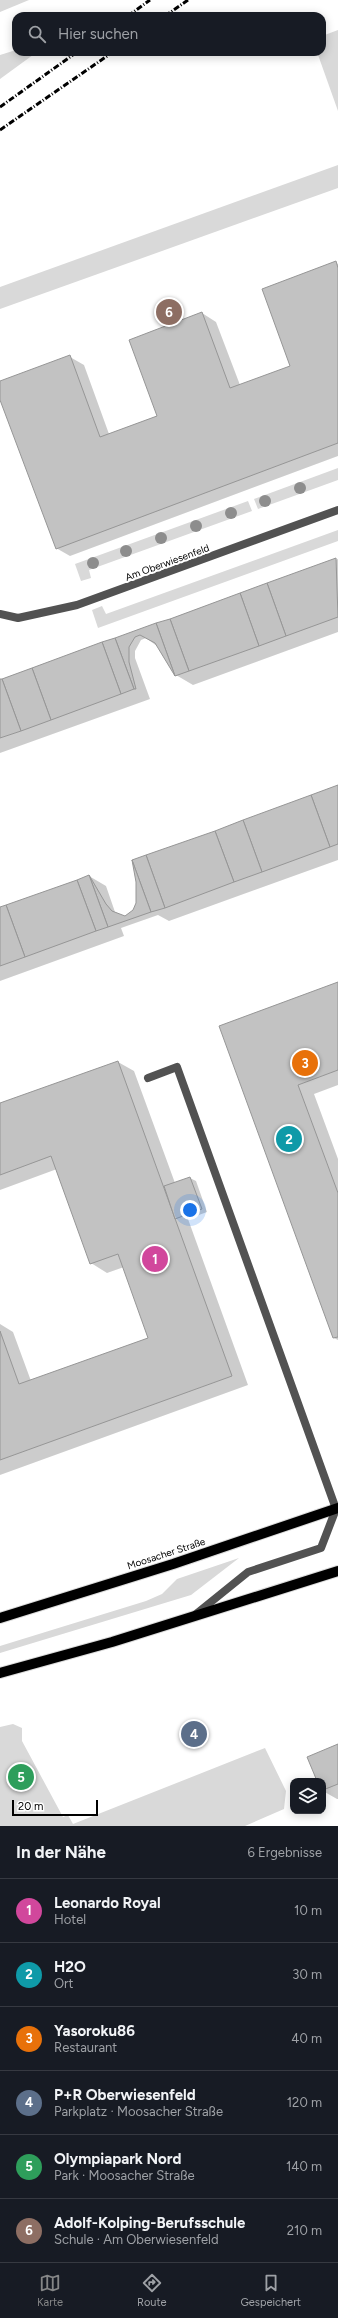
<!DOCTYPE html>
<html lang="de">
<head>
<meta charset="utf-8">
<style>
	:root { --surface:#171b24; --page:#20242c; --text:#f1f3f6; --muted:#9ea1a6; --line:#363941; --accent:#858687 }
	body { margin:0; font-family:Figtree,sans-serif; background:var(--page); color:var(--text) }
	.controls { position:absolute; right:12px; bottom:12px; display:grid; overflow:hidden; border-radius:8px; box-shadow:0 2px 10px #0003 }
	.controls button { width:36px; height:36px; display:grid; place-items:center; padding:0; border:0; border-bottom:1px solid var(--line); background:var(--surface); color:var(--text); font:20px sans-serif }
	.scale { position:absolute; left:12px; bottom:10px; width:86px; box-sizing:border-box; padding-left:4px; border:2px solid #000; border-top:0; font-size:11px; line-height:14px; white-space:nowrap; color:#000; -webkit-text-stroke:3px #fff; paint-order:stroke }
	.you { position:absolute; left:190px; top:1210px; width:14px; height:14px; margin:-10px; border:3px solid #fff; border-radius:50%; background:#1a73e8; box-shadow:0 0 0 6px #1a73e833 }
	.badge { display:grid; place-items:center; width:26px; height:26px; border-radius:50%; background:var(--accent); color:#fff; font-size:13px; font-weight:700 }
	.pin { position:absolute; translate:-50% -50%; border:2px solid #fff; box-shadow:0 1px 4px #0006 }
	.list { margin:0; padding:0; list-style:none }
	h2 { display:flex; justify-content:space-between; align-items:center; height:52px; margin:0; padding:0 16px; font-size:17px }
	h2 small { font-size:13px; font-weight:400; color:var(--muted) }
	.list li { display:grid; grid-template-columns:26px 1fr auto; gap:12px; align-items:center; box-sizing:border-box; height:64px; padding:0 16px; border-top:1px solid var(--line) }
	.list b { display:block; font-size:15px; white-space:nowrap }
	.list p { margin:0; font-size:13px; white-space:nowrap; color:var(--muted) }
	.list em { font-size:13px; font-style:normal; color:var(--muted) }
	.icon { flex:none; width:22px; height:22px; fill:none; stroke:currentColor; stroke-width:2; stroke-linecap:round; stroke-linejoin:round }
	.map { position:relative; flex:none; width:338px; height:1826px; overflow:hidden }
	.search { position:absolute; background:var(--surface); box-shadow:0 2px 10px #0003; left:12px; right:12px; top:12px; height:44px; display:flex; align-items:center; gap:10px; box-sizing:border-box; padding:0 14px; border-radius:12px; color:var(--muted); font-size:15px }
	.sheet { height:436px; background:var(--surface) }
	nav { display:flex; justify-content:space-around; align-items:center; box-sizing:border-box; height:56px; border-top:1px solid var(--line); background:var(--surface); font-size:11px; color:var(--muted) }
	nav a { display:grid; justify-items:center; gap:2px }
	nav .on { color:var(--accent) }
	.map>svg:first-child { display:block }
	.green { fill:#d9d9d9 }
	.shadow { fill:#0003 }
	.building { fill:#c2c2c2; stroke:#969696 }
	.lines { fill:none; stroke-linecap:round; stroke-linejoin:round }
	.primary-casing { stroke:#dbdbdb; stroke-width:12 }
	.service { stroke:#525252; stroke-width:8 }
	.minor { stroke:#525252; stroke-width:8 }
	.primary { stroke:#000; stroke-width:10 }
	.rail { stroke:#000; stroke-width:3; stroke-dasharray:6 2 1 2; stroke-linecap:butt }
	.tree { fill:#8d8d8d }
	.labels { text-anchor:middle; stroke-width:4; stroke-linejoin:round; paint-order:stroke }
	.street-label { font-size:10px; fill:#000; stroke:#fff }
</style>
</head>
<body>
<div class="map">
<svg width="338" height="1826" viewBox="0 0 338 1826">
	<rect width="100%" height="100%" fill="#fff"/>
	<g class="green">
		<path d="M0,0H29L0,12Z"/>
		<path d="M338,30V111L317,52H322V36Z"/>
		<path d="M16,50V52H37L0,79V55Z"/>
		<path d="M338,165V188L0,309V287Z"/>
		<path d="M338,468V480L258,509L254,499Z"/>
		<path d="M248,501L252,511L89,570L91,578L81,581L75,564Z"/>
		<path d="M338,530V541L98,628L92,610L102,606L106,614Z"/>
		<path d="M239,1558L191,1595L0,1653V1646L146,1601L162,1594L177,1579Z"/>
		<path d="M13,1724L22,1728V1741L63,1817L68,1815L73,1824L265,1748L286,1791L284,1809L245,1826H0V1727Z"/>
	</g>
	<g class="shadow">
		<path d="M336,263L338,264V456L70,556L56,548L0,397V382L70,357L84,365L109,434L158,416L202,313L216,322L240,385L291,366Z"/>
		<path d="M338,559V632L193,685L176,675L161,649L146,638L141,640L135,651V658L150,699L0,753V680Z"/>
		<path d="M338,787V860L169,921L158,915L121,928L124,936L0,981V909L89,876L106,886L115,912L125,917Z"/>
		<path d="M338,983V1085L314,1094L338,1159V1340L334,1338L220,1026Z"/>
		<path d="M118,1062L134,1071L175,1183L190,1178L196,1181L207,1212L188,1219L248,1385L0,1475V1324L13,1332L31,1381L149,1338L124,1267L107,1273L91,1263L57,1169L0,1190V1104Z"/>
		<path d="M338,1745V1799H337L323,1791V1781H318Z"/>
	</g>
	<g class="building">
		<path d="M336,261L338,268V443L56,549L0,400V381L70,355L100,437L157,416L129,340L202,312L230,388L290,366L262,289Z"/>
		<path d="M336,558L338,617L286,636L267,583Z"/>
		<path d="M267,583L286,636L259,646L240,593Z"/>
		<path d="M240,593L259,646L189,671L170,619Z"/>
		<path d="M170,619L189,671L175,676L156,623Z"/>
		<path d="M156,623L175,676L155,643L140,635L135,637L129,647V662L136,689H134L115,638Z"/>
		<path d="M115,638L134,689L121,694L102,642Z"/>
		<path d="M102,642L121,694L51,720L32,668Z"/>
		<path d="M32,668L51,720L21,731L2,679Z"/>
		<path d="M0,679H2L21,731L0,738Z"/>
		<path d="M338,785V844L330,847L311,795Z"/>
		<path d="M311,795L330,847L262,872L243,820Z"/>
		<path d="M243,820L262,872L234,882L215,831Z"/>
		<path d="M215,831L234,882L165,908L146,855Z"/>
		<path d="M146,855L165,908L151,912L132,860Z"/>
		<path d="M132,860L151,912L108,927L89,875L106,904L112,911L125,916L133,910L136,903V882Z"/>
		<path d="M89,875L108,927L96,931L77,880Z"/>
		<path d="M77,880L96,931L25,957L6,905Z"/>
		<path d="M6,905L25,957L0,966V907Z"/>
		<path d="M338,982V1070L298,1085L338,1193V1337L333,1338L219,1026Z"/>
		<path d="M118,1061L232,1376L0,1460V1331L19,1384L148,1338L118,1254L90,1264L51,1156L0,1175V1103Z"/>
		<path d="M190,1177L202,1209L175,1219L164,1186Z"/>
		<path d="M338,1744V1784L323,1790V1781H317L307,1757Z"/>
	</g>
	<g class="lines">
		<g class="primary-casing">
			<g id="primary">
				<path d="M0,1618L173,1564L338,1508"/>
				<path d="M0,1673L112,1642L338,1571"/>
			</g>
		</g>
		<path class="service" d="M148,1078L177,1067L336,1509L321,1548L248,1572L196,1614"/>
		<path class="minor" d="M0,614L18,618L77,605L338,510"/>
		<use href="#primary" class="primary"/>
		<g class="rail">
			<path d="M128,16L150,0"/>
			<path d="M165,16L188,0"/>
			<path d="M0,107L77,52"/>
			<path d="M0,130L113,52"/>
		</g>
	</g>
	<g class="tree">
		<circle cx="300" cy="488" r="6"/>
		<circle cx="265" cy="501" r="6"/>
		<circle cx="231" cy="513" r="6"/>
		<circle cx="196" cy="526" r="6"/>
		<circle cx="161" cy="538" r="6"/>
		<circle cx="126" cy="551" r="6"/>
		<circle cx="93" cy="563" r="6"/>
	</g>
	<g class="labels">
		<g class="street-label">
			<text transform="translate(167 562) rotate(-20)" y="4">Am Oberwiesenfeld</text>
			<text transform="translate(166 1553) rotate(-18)" y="4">Moosacher Straße</text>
		</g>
	</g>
</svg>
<div class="controls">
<button><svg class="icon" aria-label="layers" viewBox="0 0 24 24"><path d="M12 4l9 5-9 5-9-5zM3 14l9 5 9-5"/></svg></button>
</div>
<div class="scale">20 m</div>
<div class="you"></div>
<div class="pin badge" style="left:155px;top:1259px;background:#d1479c">1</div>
<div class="pin badge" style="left:289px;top:1139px;background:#0f9aa8">2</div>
<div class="pin badge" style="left:305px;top:1063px;background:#e8710a">3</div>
<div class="pin badge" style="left:194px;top:1734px;background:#5c6f8a">4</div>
<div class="pin badge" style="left:21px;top:1777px;background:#2e9e5b">5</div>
<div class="pin badge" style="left:169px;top:312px;background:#8d6e63">6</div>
<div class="search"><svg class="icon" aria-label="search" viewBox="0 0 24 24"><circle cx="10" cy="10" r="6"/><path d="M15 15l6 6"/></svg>Hier suchen</div>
</div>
<section class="sheet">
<h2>In der Nähe<small>6 Ergebnisse</small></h2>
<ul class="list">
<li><span class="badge" style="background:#d1479c">1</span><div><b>Leonardo Royal</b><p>Hotel</p></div><em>10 m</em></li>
<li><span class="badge" style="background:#0f9aa8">2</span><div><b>H2O</b><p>Ort</p></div><em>30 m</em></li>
<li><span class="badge" style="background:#e8710a">3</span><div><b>Yasoroku86</b><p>Restaurant</p></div><em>40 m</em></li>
<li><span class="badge" style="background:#5c6f8a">4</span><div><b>P+R Oberwiesenfeld</b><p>Parkplatz · Moosacher Straße</p></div><em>120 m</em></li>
<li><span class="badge" style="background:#2e9e5b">5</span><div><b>Olympiapark Nord</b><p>Park · Moosacher Straße</p></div><em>140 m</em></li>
<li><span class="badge" style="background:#8d6e63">6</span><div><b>Adolf-Kolping-Berufsschule</b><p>Schule · Am Oberwiesenfeld</p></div><em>210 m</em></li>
</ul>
</section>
<nav>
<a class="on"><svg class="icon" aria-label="map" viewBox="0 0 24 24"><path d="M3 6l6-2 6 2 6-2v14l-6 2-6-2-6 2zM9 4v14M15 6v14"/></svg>Karte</a>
<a><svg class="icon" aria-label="directions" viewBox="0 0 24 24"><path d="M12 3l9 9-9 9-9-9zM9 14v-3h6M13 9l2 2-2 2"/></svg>Route</a>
<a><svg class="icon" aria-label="saved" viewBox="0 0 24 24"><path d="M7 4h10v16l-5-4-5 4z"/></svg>Gespeichert</a>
</nav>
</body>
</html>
